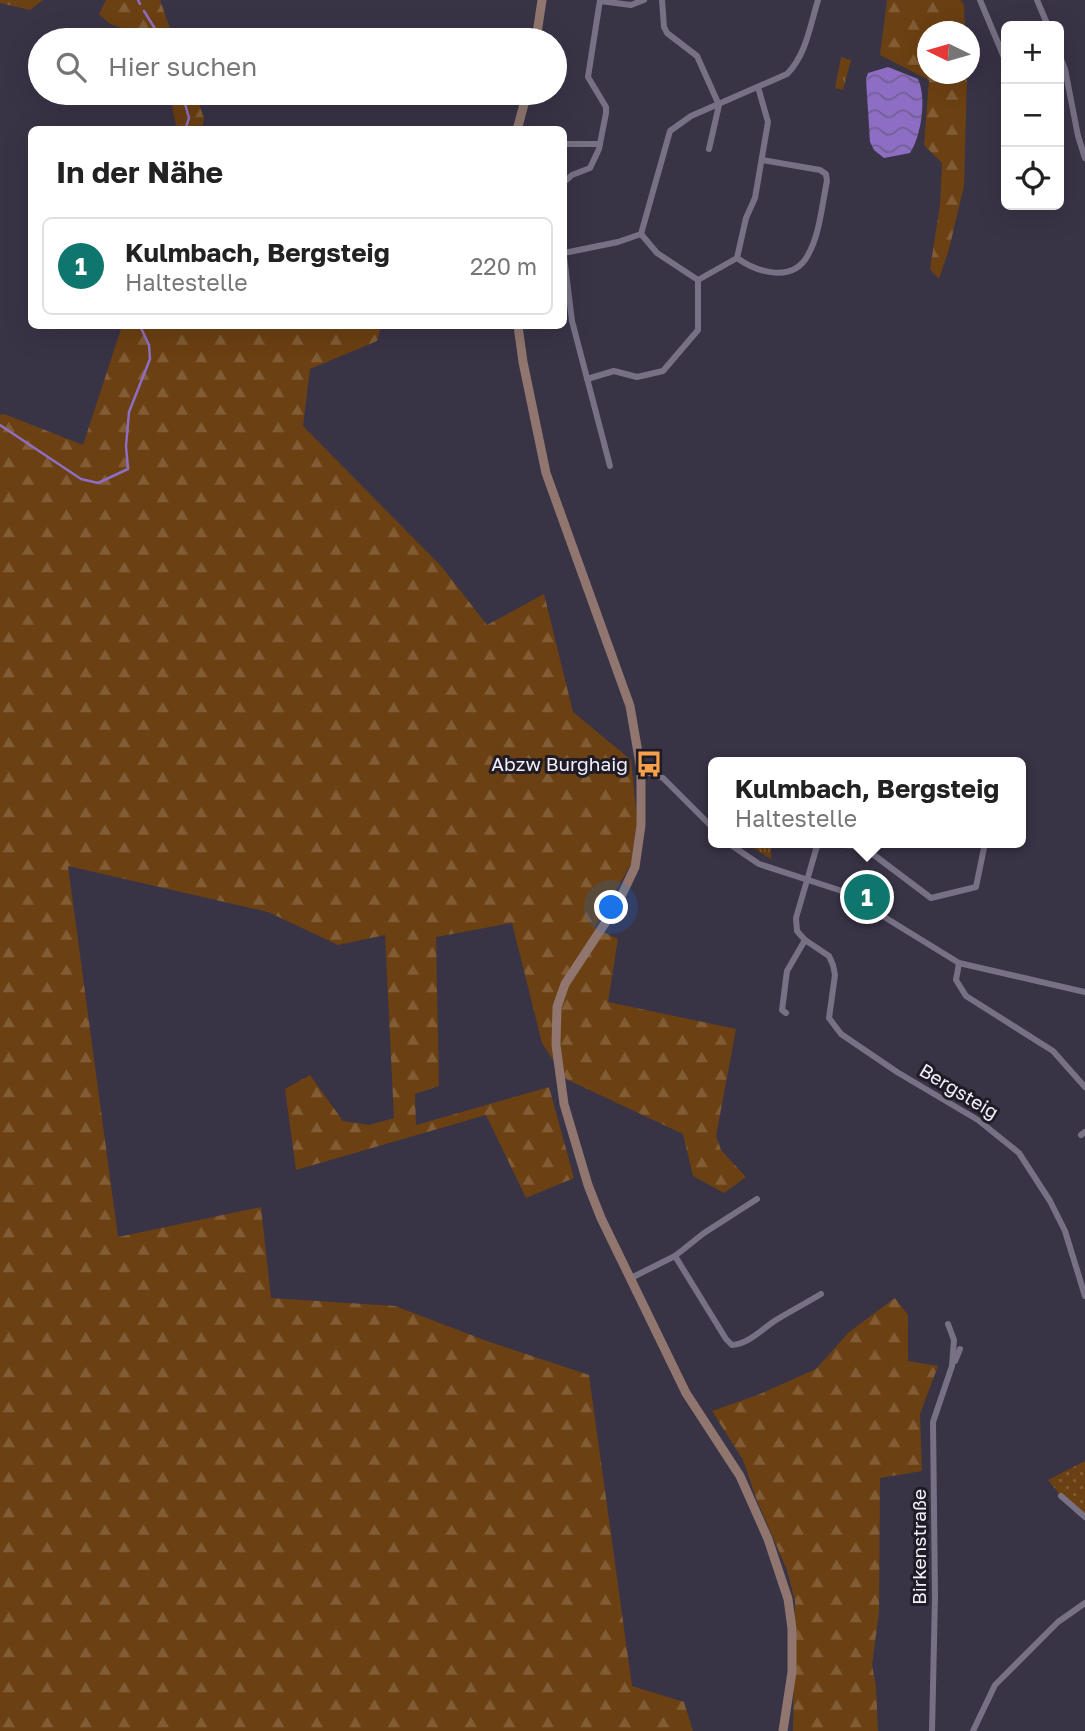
<!DOCTYPE html>
<html lang="de">
<head>
<meta charset="utf-8">
<style>
	:root { --surface:#fff; --page:#f6f6f6; --text:#222; --muted:#767676; --line:#e0e0e0; --accent:#0f766e }
	body { margin:0; font-family:"Golos Text",sans-serif; background:var(--page); color:var(--text) }
	.controls { position:absolute; right:21px; top:21px; display:grid; overflow:hidden; border-radius:10px; box-shadow:0 7px 28px #0002 }
	.controls button { width:63px; height:63px; display:grid; place-items:center; padding:0; border:0; border-bottom:2px solid var(--line); background:var(--surface); color:var(--text); font:35px sans-serif }
	.compass { position:absolute; left:917px; top:21px; width:63px; height:63px; border-radius:50%; background:var(--surface); box-shadow:0 7px 28px #0002; rotate:275deg }
	.you { position:absolute; left:612px; top:908px; width:24px; height:24px; margin:-18px; border:5px solid #fff; border-radius:50%; background:#1a73e8; box-shadow:0 0 0 10px #1a73e833 }
	.badge { display:grid; place-items:center; width:46px; height:46px; border-radius:50%; background:var(--accent); color:#fff; font-size:23px; font-weight:700 }
	.pin { position:absolute; translate:-50% -50%; border:4px solid #fff; box-shadow:0 2px 7px #0006 }
	.popup { position:absolute; left:708px; top:757px; width:318px; height:91px; box-sizing:border-box; display:grid; place-content:center; border-radius:10px; background:var(--surface); filter:drop-shadow(0 2px 5px #0005); font-size:23px; white-space:nowrap; color:var(--muted) }
	.popup b { font-size:26px; color:var(--text) }
	.popup::after { content:''; position:absolute; left:50%; top:100%; margin-left:-14px; border:14px solid transparent; border-top-color:var(--surface) }
	.list { margin:0; padding:0; list-style:none }
	h2 { display:flex; justify-content:space-between; align-items:center; height:91px; margin:0; padding:0 28px; font-size:30px }
	h2 small { font-size:23px; font-weight:400; color:var(--muted) }
	.list li { display:grid; grid-template-columns:46px 1fr auto; gap:21px; align-items:center; box-sizing:border-box; height:98px; margin:0 14px 14px; padding:0 14px; border:2px solid var(--line); border-radius:10px }
	.list b { display:block; font-size:26px; white-space:nowrap }
	.list p { margin:0; font-size:23px; white-space:nowrap; color:var(--muted) }
	.list em { font-size:23px; font-style:normal; color:var(--muted) }
	.icon { flex:none; width:38px; height:38px; fill:none; stroke:currentColor; stroke-width:2; stroke-linecap:round; stroke-linejoin:round }
	.map { position:relative; flex:none; width:1085px; height:1731px; overflow:hidden }
	.search { position:absolute; background:var(--surface); box-shadow:0 7px 28px #0002; left:28px; top:28px; width:539px; height:77px; display:flex; align-items:center; gap:18px; box-sizing:border-box; padding:0 24px; border-radius:38px; color:var(--muted); font-size:26px }
	.panel { position:absolute; background:var(--surface); box-shadow:0 7px 28px #0002; left:28px; top:126px; width:539px; height:203px; border-radius:10px }
	.map>svg:first-child { display:block }
	.grass { fill:url(#grass-dots) }
	.forest { fill:url(#forest-firs) }
	.park { fill:url(#park-tufts) }
	.water { fill:url(#water-waves) }
	.lines { fill:none; stroke-linecap:round; stroke-linejoin:round }
	.stream { stroke:#8e6ec4; stroke-width:2.5 }
	.street { stroke:#787186; stroke-width:6 }
	.secondary { stroke:#90766f; stroke-width:9 }
	.labels { text-anchor:middle; stroke-width:6; stroke-linejoin:round; paint-order:stroke }
	.poi-label { font-size:19px; fill:#f3f0fc; stroke:#1f1c25; text-anchor:end }
	.street-label { font-size:19px; fill:#f3f0fc; stroke:#1f1c25 }
</style>
</head>
<body>
<div class="map">
<svg width="1085" height="1731" viewBox="0 0 1085 1731">
	<defs>
		<pattern id="grass-dots" width="8" height="8" patternUnits="userSpaceOnUse" patternTransform="scale(1.75)"><rect width="8" height="8" fill="#6b4012"/><path d="M2 2h.1M6 6h.1" fill="none" stroke="#815c35" stroke-width="1.8" stroke-linecap="round"/></pattern>
		<pattern id="forest-firs" width="22" height="20" patternUnits="userSpaceOnUse" patternTransform="scale(1.75)"><rect width="22" height="20" fill="#6b4012"/><path d="M5 1l3.5 6h-7zM16 11l3.5 6h-7z" fill="#815c35"/></pattern>
		<pattern id="park-tufts" width="24" height="20" patternUnits="userSpaceOnUse" patternTransform="scale(1.75)"><rect width="24" height="20" fill="#6b4012"/><path d="M3 7l-1-3M5 7V3M7 7l1-3M15 17l-1-3M17 17v-4M19 17l1-3" fill="none" stroke="#815c35"/></pattern>
		<pattern id="water-waves" width="16" height="10" patternUnits="userSpaceOnUse" patternTransform="scale(1.75)"><rect width="16" height="10" fill="#8e6ec4"/><path d="M0 5q4-4 8 0t8 0" fill="none" stroke="#725f94"/></pattern>
	</defs>
	<rect width="100%" height="100%" fill="#393346"/>
	<path class="grass" d="M1085,1461V1517L1061,1496L1048,1480Z"/>
	<g class="forest">
		<path d="M0,0H43L30,10L0,3Z"/>
		<path d="M106,0H160L174,40H142L138,33L110,24L99,14Z"/>
		<path d="M887,0H960L964,4L965,31L928,32V74H967L964,186L949,249L939,279L930,269L940,205L942,163L924,145L929,80L880,55Z"/>
		<path d="M169,93H195L204,118L202,129H177Z"/>
		<path d="M122,326H381L377,341L310,369L303,426L442,567L487,625L544,594L573,712L631,760L637,819L631,864L595,928L618,939L608,1002L736,1029L716,1136L721,1150L746,1177L724,1193L693,1176L683,1134L566,1079L542,1043L512,923L436,937L439,1086L415,1094L416,1125L549,1087L574,1178L526,1198L486,1115L296,1170L285,1089L310,1075L343,1121L369,1125L394,1118L385,935L338,945L268,912L68,866L118,1237L261,1207L271,1298L395,1306L487,1341L589,1375L632,1686L684,1702L693,1731H0V415L4,414L83,445Z"/>
		<path d="M895,1298L908,1315V1361L938,1366L920,1414L922,1471L880,1478L879,1612L872,1665L876,1686L878,1731H793L795,1601L787,1570L756,1498L743,1460L712,1411L760,1394L816,1369L849,1332Z"/>
	</g>
	<g class="park">
		<path d="M841,57L851,60L843,90L835,88Z"/>
		<path d="M750,843H771V859L750,846Z"/>
	</g>
	<path class="water" d="M888,67L918,79C927,98 921,136 910,153L884,158L874,150L870,142L866,79L868,73Z"/>
	<g class="lines">
		<g class="stream">
			<path d="M138,0L140,4"/>
			<path d="M144,11L162,40"/>
			<path d="M182,93L189,118L185,130"/>
			<path d="M0,425L81,479L98,483L128,469L126,446L129,412L150,359L149,345L141,328L143,326"/>
		</g>
		<g class="street">
			<path d="M662,0L664,27L667,33L697,56L719,105L709,149"/>
			<path d="M980,0L1006,62"/>
			<path d="M1037,0L1048,26"/>
			<path d="M600,1L631,5L644,0"/>
			<path d="M1059,54L1065,69L1078,136L1085,158"/>
			<path d="M564,144H600"/>
			<path d="M564,182L572,175L590,168L599,149L606,113V107L588,77L600,0"/>
			<path d="M641,234L657,253L698,280"/>
			<path d="M564,253L618,242L641,234L670,131L691,116L787,74C806,55 810,26 818,0"/>
			<path d="M564,256L572,321L610,466"/>
			<path d="M737,258C758,273 793,283 808,255C820,234 822,204 827,181L826,174L820,170L762,160"/>
			<path d="M737,258L746,218L755,198L768,122L758,87"/>
			<path d="M698,280L737,258"/>
			<path d="M587,379L614,371L637,377L663,371L698,330V280"/>
			<path d="M641,770L663,778L713,828"/>
			<path d="M728,843L759,864L842,891L959,963L1085,992"/>
			<path d="M798,843L817,846"/>
			<path d="M985,843L976,887L931,898L862,846L825,844L817,846L796,918L797,931L805,940L829,956L833,965L835,975L829,1018L841,1034L897,1072L978,1120L1019,1153L1050,1201L1065,1231L1085,1296"/>
			<path d="M959,963L956,980L966,996L1053,1051L1085,1087"/>
			<path d="M786,1013L782,1010L787,971L805,940"/>
			<path d="M1081,1135L1085,1132"/>
			<path d="M675,1256L726,1339L732,1345C749,1344 762,1329 776,1320C791,1311 806,1303 821,1294"/>
			<path d="M631,1278L675,1256L704,1233L757,1199"/>
			<path d="M955,1361L960,1349"/>
			<path d="M1061,1496L1085,1517"/>
			<path d="M932,1731L935,1597L933,1422L952,1366L954,1340L948,1324"/>
			<path d="M973,1731L995,1685L1058,1622L1085,1603"/>
		</g>
		<g class="secondary">
			<path d="M536,40L542,0"/>
			<path d="M517,130L527,93"/>
			<path d="M518,326L523,362L546,473L630,706L641,770V825L635,867L617,905L565,984L557,1007L556,1045L564,1104L588,1185L601,1218L686,1393L740,1476L768,1539L788,1599L792,1629V1672L783,1731"/>
		</g>
	</g>
	<defs>
		<g id="bus-bare" transform="scale(2.1)"><path d="M-5-6H5V4H4V6H2V4H-2V6H-4V4H-5ZM-3.5-4V0h7V-4ZM-3.5 1.2v1.5H-2V1.2ZM2 1.2v1.5H3.5V1.2Z" fill="#f8a14a" stroke="#1f1c25" stroke-width="2.5" paint-order="stroke"/></g>
	</defs>
	<g fill-rule="evenodd">
		<use href="#bus-bare" x="649" y="764"/>
	</g>
	<g class="labels">
		<g class="poi-label">
			<text x="628" y="771">Abzw Burghaig</text>
		</g>
		<g class="street-label">
			<text transform="translate(959 1091) rotate(31)" y="7">Bergsteig</text>
			<text transform="translate(919 1547) rotate(-90)" y="7">Birkenstraße</text>
		</g>
	</g>
</svg>
<div class="controls">
<button>+</button>
<button>−</button>
<button><svg class="icon" aria-label="locate" viewBox="0 0 24 24"><circle cx="12" cy="12" r="6"/><path d="M12 2v4M12 18v4M2 12h4M18 12h4"/></svg></button>
</div>
<svg class="compass" viewBox="-18 -18 36 36"><path d="M0-13l5 13h-10z" fill="#e53935"/><path d="M0 13l5-13h-10z" fill="#767676"/></svg>
<div class="you"></div>
<div class="pin badge" style="left:867px;top:897px">1</div>
<div class="popup"><b>Kulmbach, Bergsteig</b>Haltestelle</div>
<div class="search"><svg class="icon" aria-label="search" viewBox="0 0 24 24"><circle cx="10" cy="10" r="6"/><path d="M15 15l6 6"/></svg>Hier suchen</div>
<section class="panel">
<h2>In der Nähe<small></small></h2>
<ul class="list">
<li><span class="badge">1</span><div><b>Kulmbach, Bergsteig</b><p>Haltestelle</p></div><em>220 m</em></li>
</ul>
</section>
</div>
</body>
</html>
